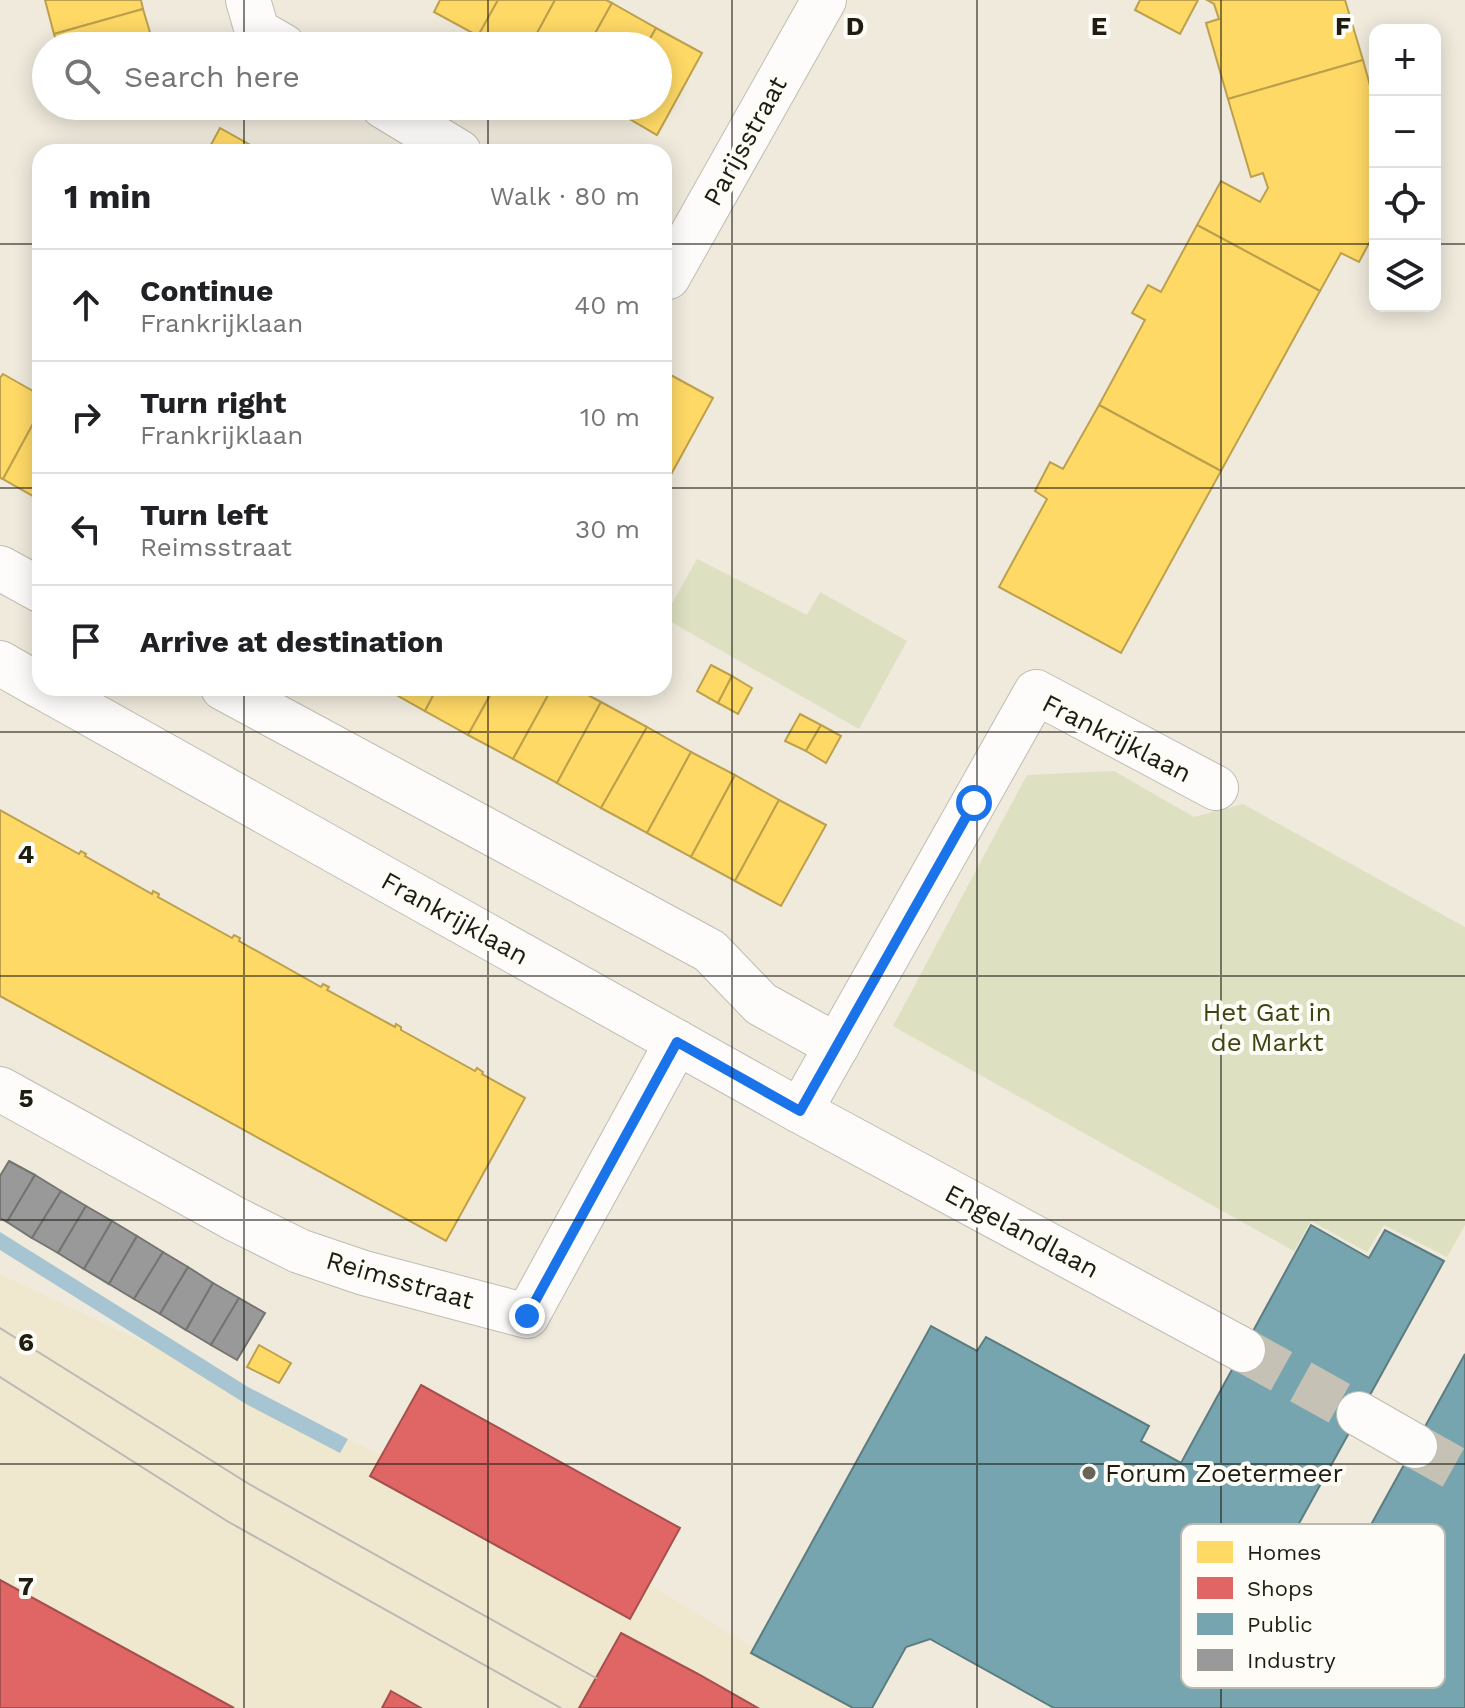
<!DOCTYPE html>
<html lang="en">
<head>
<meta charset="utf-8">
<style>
	:root { --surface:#fff; --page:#f6f6f6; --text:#202124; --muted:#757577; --line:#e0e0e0 }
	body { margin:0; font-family:"Work Sans",sans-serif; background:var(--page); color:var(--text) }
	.controls { position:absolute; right:24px; top:24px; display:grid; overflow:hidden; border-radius:16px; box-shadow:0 4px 20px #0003 }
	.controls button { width:72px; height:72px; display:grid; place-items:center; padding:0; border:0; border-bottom:2px solid var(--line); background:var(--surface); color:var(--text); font:40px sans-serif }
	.stop { position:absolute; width:24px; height:24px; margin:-18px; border:6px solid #1a73e8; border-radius:50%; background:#fff }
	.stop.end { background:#1a73e8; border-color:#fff; box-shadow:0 2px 8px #0008 }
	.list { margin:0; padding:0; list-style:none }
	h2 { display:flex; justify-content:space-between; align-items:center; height:104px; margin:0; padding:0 32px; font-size:34px }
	h2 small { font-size:26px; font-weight:400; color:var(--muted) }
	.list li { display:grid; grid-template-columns:52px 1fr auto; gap:24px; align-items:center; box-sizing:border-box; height:112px; padding:0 32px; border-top:2px solid var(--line) }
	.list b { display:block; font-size:30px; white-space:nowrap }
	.list p { margin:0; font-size:26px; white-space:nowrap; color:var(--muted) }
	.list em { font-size:26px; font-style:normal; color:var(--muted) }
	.icon { flex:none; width:44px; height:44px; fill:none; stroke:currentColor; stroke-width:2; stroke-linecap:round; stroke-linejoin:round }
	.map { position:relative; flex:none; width:1465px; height:1708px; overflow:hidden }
	.search { position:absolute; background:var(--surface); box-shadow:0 4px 20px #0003; left:32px; top:32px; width:640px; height:88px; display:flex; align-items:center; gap:20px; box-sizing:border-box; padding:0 28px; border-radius:44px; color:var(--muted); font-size:30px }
	.panel { position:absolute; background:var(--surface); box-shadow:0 4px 20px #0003; left:32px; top:144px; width:640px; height:552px; border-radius:24px }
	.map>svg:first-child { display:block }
	.built { fill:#f0e7cf }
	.green { fill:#dee0c2 }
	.water { fill:#a6c4d1 }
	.homes { fill:#ffd966; stroke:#bca04d; stroke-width:2 }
	.shops { fill:#e06666; stroke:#a6504d; stroke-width:2 }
	.public { fill:#76a5af; stroke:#5c7c80; stroke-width:2 }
	.industry { fill:#999; stroke:#747470; stroke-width:2 }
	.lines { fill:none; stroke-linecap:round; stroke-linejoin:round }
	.tertiary-tunnel { stroke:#c5c1b4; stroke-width:44; stroke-dasharray:44 22; stroke-linecap:butt }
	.minor-casing { stroke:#c0bcb2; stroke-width:46 }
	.tertiary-casing { stroke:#c0bcb2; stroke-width:46 }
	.minor { stroke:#fdfcfa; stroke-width:44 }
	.tertiary { stroke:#fdfcfa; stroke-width:44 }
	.tram { stroke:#bab9b5; stroke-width:2 }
	.route { stroke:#1a73e8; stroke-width:10 }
	.grid { fill:none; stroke:#1f1c12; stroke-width:2; stroke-opacity:0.55 }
	.poi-dot { fill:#686459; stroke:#fdfcf6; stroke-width:3 }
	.labels { text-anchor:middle; stroke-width:8; stroke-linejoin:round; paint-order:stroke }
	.street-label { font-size:26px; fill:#1f1c12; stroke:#fdfcf6 }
	.park-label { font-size:26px; fill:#3e4513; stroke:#fdfcf6 }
	.poi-label { font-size:26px; fill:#1f1c12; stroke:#fdfcf6; text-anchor:start }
	.key { fill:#fdfcf6; stroke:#bab9b2; stroke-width:2 }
	.key-label { font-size:22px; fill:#1f1c12 }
	.grid-label { font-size:26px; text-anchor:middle; font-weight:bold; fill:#1f1c12; stroke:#fdfcf6; stroke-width:8; stroke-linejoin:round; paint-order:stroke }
</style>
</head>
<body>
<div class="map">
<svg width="1465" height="1708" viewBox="0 0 1465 1708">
	<rect width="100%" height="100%" fill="#efeadc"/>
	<path class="built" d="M0,1274L634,1575L852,1708H0Z"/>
	<g class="green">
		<path d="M697,559L807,615L820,592L907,641L859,729L664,618Z"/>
		<path d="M1114,771L1194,817L1243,804L1465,927V1225L1447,1257L1384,1225L1367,1252L1311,1221L1294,1251L893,1026L1027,775Z"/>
	</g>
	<path class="water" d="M0,1232L248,1387L348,1439L340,1453L246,1404L0,1250Z"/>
	<g class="homes">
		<path d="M45,0H141L143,9L54,34Z"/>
		<path d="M440,0H498L478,36L434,12Z"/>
		<path d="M498,0H555L530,46H496L478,36Z"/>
		<path d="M555,0H606L612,3L588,46H530Z"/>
		<path d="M1140,0H1198L1180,34L1135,10Z"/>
		<path d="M1207,0H1345L1363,60L1228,99L1206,23L1219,19L1214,4Z"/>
		<path d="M612,3L656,28L646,46H588Z"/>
		<path d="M143,9L154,46H58L54,34Z"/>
		<path d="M656,28L702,53L657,135L611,108L613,106H658V46H646Z"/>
		<path d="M1363,60L1375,104V232L1359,262L1341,253L1320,291L1197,225L1221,181L1260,202L1268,188L1263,173L1251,177L1228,99Z"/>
		<path d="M220,128L263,152H207Z"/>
		<path d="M1197,225L1320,291L1221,471L1099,405L1145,320L1132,313L1148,285L1161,292Z"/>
		<path d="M667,373L713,398L668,480L664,477V377Z"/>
		<path d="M3,374L40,395V411L3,479L0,478V378Z"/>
		<path d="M1099,405L1221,471L1121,653L999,587L1047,499L1035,491L1050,462L1063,469Z"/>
		<path d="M40,411V500L3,479Z"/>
		<path d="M711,665L732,676L718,703L697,691Z"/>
		<path d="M732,676L752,688L738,714L718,703Z"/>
		<path d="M384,688H437L425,711Z"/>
		<path d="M437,688H494L468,735L425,711Z"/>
		<path d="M494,688H552L513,759L468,735Z"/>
		<path d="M552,688H575L601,702L557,783L513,759Z"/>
		<path d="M601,702L647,727L601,808L557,783Z"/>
		<path d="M800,714L821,725L806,751L785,741Z"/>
		<path d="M821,725L841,736L826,763L806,751Z"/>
		<path d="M647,727L691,752L647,833L601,808Z"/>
		<path d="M691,752L735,775L691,857L647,833Z"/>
		<path d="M735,775L779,800L735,881L691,857Z"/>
		<path d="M779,800L826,825L781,906L735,881Z"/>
		<path d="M0,810L79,854L81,851L86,854L85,856L152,894L153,891L159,894L158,897L232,938L234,935L240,938L239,941L321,987L323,984L329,987L327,990L395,1027L396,1024L401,1027V1030L475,1071L477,1068L483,1072L482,1074L525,1098L446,1241L0,996Z"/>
		<path d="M259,1345L291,1363L279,1383L247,1367Z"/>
	</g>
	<g class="shops">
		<path d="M421,1385L680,1528L630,1619L370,1476Z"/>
		<path d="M0,1580L234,1708H0Z"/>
		<path d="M621,1633L698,1674L758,1708H579Z"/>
		<path d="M391,1691L421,1708H382Z"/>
	</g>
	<path class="public" d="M1311,1225L1369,1258L1385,1230L1444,1261L1271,1574L1279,1599L1318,1621L1465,1354V1708H1054L930,1639L906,1647L872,1708H853L751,1653L931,1326L977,1351L986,1337L1149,1426L1141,1441L1181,1463Z"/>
	<g class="industry">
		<path d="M9,1161L35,1175L7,1222L0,1218V1176Z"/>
		<path d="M35,1175L61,1191L32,1238L7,1222Z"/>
		<path d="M61,1191L86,1206L58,1253L32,1238Z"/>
		<path d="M86,1206L112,1221L84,1269L58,1253Z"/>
		<path d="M112,1221L137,1236L109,1284L84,1269Z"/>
		<path d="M137,1236L163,1252L134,1299L109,1284Z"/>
		<path d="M163,1252L188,1267L160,1314L134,1299Z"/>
		<path d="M188,1267L213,1283L186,1330L160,1314Z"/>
		<path d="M213,1283L239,1298L211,1345L186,1330Z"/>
		<path d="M239,1298L265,1313L237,1360L211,1345Z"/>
	</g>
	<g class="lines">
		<g class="tertiary-tunnel">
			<path d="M1243,1350L1359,1414"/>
			<path d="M1415,1446L1465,1474"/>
		</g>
		<g class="minor-casing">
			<g id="minor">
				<path d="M248,0L257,31L283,46"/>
				<path d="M383,106L459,152"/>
				<path d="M664,275L668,277L824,0"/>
				<path d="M0,568L40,590"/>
				<path d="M223,688L710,951L761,1004L837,1046"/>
				<path d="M0,1089L235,1219L299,1251L364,1273L527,1316L677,1042"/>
				<path d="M800,1111L1036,692L1216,788"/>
			</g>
		</g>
		<g class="tertiary-casing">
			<g id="tertiary">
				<path d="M0,663L40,686"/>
				<path d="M44,688L800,1111L1243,1350"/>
				<path d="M1359,1414L1415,1446"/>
			</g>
		</g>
		<use href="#minor" class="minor"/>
		<use href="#tertiary" class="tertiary"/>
		<g class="tram">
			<path d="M0,1328L249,1484L596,1678"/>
			<path d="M0,1377L227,1521L561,1708"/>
		</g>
	</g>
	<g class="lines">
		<path class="route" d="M527,1316L677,1042L800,1111L974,803"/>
	</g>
	<path class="grid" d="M244,0V46M488,0V46M732,0V1708M977,0V1708M1221,0V1708M244,106V152M488,106V152M0,244H40M664,244H1375M1435,244H1465M0,488H40M664,488H1465M244,688V1708M488,688V1708M0,732H1465M0,976H1465M0,1220H1465M0,1464H1465"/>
	<circle class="poi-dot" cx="1089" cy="1473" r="8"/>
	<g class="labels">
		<g class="street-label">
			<text transform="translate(745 141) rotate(-61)" y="9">Parijsstraat</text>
			<text transform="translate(1117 738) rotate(27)" y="9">Frankrijklaan</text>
			<text transform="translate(455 918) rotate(29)" y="9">Frankrijklaan</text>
			<text transform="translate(1022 1231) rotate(28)" y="9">Engelandlaan</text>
			<text transform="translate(400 1280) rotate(16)" y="9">Reimsstraat</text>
		</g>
		<g class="park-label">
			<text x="1267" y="1021">Het Gat in<tspan x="1267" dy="30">de Markt</tspan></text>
		</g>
		<g class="poi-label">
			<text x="1105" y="1482">Forum Zoetermeer</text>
		</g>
	</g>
	<rect x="1181" y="1524" width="264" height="164" rx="12" class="key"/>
	<rect x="1197" y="1541" width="36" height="22" fill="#ffd966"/>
	<rect x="1197" y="1577" width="36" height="22" fill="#e06666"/>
	<rect x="1197" y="1613" width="36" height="22" fill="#76a5af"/>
	<rect x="1197" y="1649" width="36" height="22" fill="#999"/>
	<g class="key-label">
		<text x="1247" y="1560">Homes</text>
		<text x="1247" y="1596">Shops</text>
		<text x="1247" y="1632">Public</text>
		<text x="1247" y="1668">Industry</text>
	</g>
	<g class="grid-label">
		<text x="855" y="35">D</text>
		<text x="1099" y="35">E</text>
		<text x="1343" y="35">F</text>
		<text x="26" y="863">4</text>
		<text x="26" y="1107">5</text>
		<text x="26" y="1351">6</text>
		<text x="26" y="1595">7</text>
	</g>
</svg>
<div class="controls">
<button>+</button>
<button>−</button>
<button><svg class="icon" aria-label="locate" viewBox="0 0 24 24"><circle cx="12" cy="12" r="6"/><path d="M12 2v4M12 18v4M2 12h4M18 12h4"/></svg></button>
<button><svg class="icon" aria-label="layers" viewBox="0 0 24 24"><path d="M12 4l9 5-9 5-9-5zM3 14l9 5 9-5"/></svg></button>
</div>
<div class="stop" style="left:974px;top:803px"></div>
<div class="stop end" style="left:527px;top:1316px"></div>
<div class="search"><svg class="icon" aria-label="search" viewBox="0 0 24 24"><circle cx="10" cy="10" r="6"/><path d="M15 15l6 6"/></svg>Search here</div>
<section class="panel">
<h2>1 min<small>Walk · 80 m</small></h2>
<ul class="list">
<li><svg class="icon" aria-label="ahead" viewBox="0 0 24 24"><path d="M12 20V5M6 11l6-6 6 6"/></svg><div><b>Continue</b><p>Frankrijklaan</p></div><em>40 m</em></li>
<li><svg class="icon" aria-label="right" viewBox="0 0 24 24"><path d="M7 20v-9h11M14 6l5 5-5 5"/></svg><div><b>Turn right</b><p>Frankrijklaan</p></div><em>10 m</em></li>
<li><svg class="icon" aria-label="left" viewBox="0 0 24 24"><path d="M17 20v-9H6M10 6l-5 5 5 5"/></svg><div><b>Turn left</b><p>Reimsstraat</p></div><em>30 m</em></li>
<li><svg class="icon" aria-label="arrive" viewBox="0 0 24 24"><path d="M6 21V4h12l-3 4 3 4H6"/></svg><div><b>Arrive at destination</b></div></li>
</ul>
</section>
</div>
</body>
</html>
